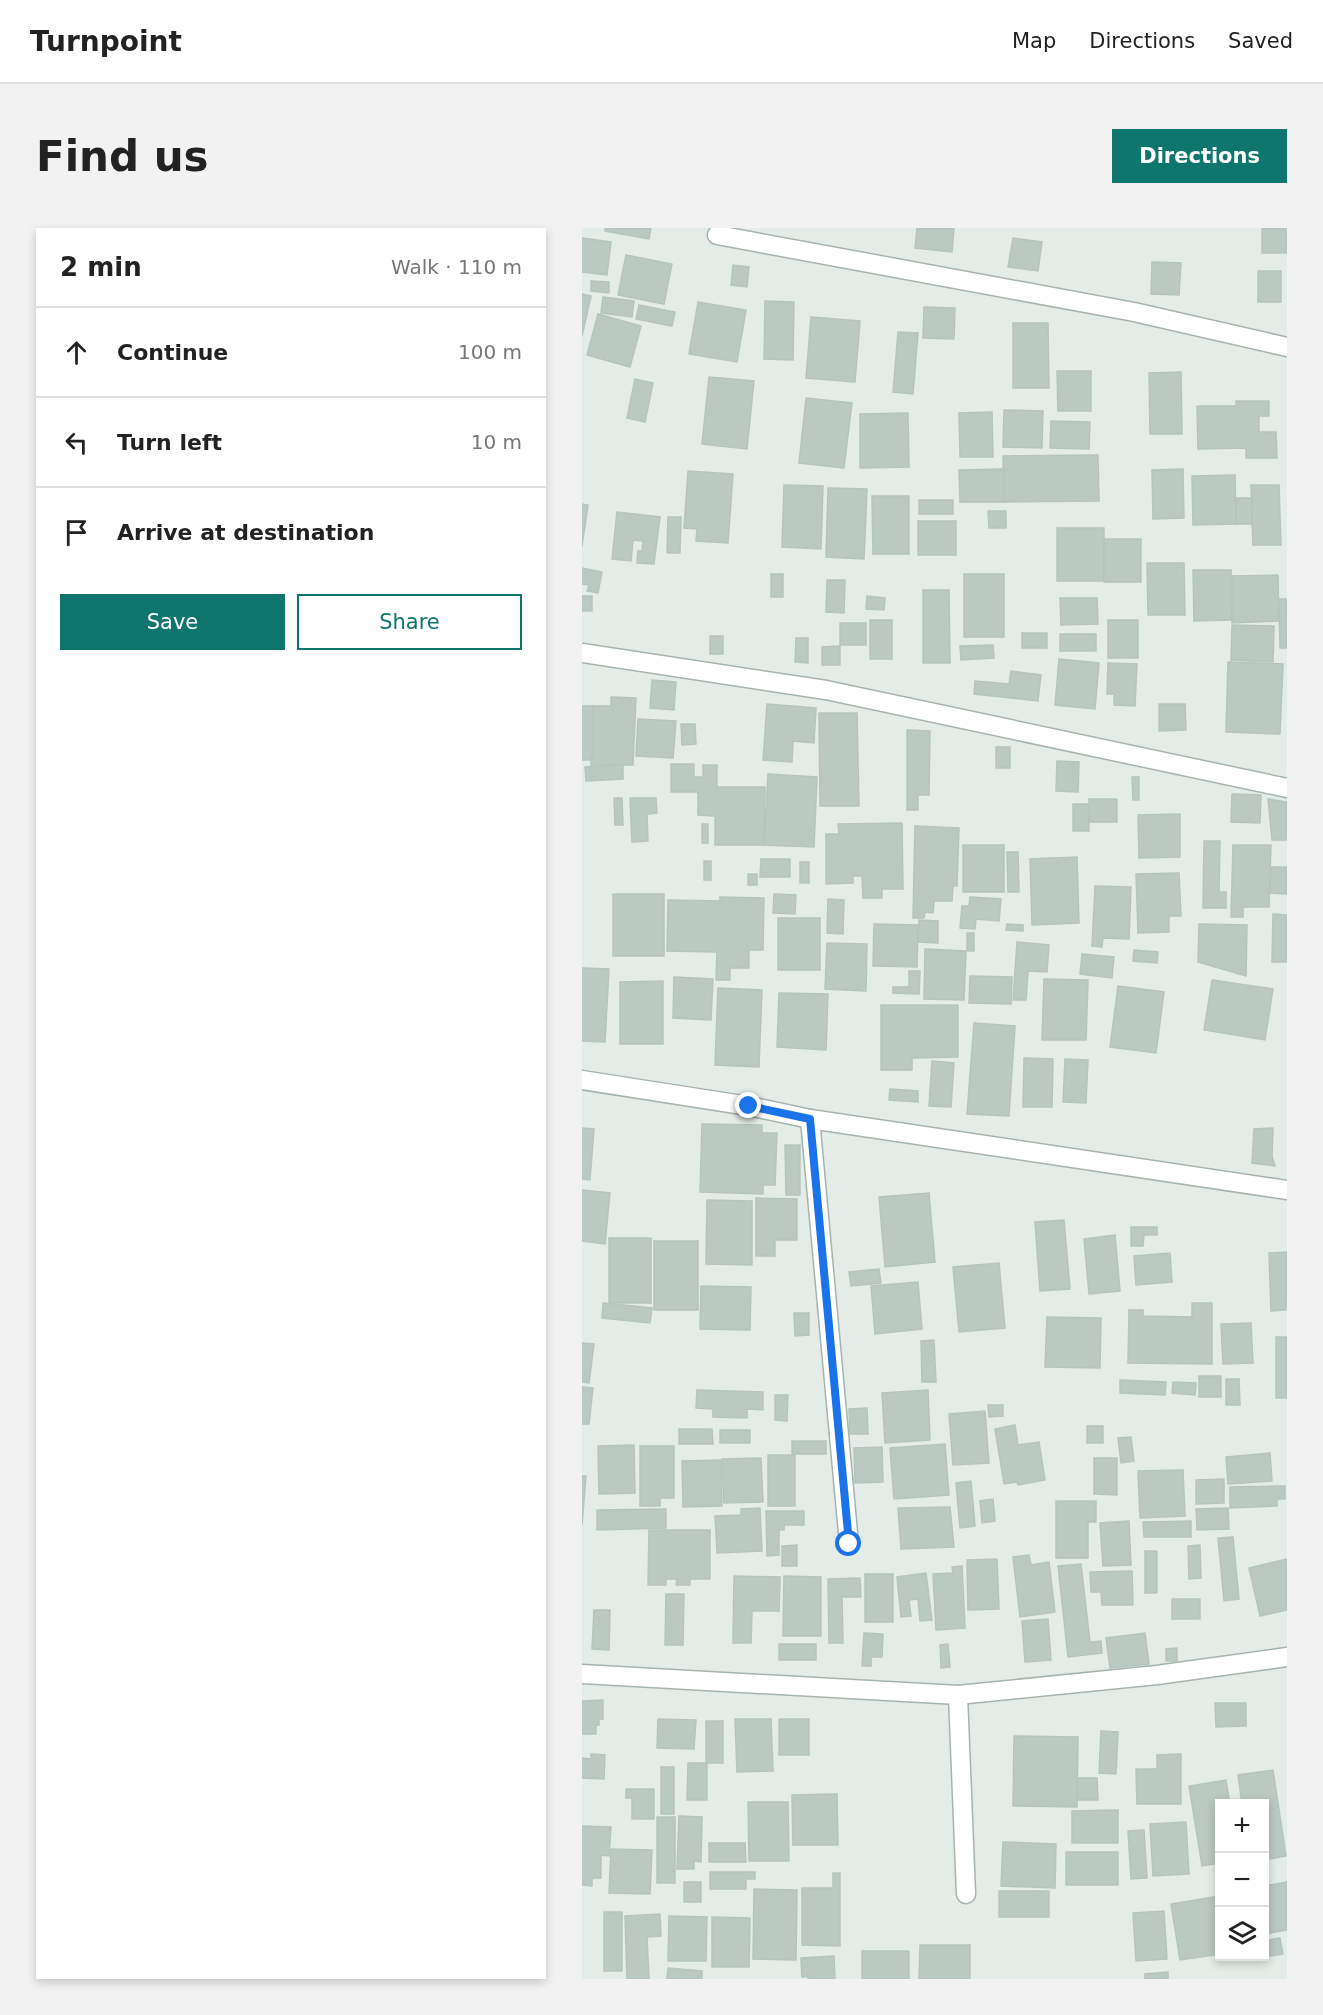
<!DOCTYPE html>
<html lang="en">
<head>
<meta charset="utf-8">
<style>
	:root { --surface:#fff; --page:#f2f2f2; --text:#222; --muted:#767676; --line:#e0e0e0; --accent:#0f766e }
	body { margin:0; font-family:"DejaVu Sans",sans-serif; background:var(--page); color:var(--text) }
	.controls { position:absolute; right:18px; bottom:18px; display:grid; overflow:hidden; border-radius:0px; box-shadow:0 3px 9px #0003 }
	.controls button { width:54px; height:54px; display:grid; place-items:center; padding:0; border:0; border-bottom:2px solid var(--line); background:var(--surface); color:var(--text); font:30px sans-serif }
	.stop { position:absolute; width:18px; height:18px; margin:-14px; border:4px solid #1a73e8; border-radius:50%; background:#fff }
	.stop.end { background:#1a73e8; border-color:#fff; box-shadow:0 2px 6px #0008 }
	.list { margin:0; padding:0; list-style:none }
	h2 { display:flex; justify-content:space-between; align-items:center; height:78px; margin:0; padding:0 24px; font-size:26px }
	h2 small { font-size:20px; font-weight:400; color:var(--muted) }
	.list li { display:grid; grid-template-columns:39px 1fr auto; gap:18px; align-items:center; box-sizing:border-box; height:90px; padding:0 24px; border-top:2px solid var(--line) }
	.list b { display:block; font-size:22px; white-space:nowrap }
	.list em { font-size:20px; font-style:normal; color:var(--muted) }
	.actions { display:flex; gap:12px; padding:18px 24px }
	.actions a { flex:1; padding:14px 0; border:2px solid var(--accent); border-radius:0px; text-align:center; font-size:21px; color:var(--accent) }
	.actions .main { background:var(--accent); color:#fff }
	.icon { flex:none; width:33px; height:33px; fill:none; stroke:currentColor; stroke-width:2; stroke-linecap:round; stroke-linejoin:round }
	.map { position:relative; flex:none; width:705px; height:1751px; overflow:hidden; border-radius:0px }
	header { display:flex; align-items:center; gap:36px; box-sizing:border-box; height:84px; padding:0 30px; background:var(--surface); border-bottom:2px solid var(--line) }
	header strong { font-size:28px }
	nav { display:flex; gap:33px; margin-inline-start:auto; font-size:21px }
	.intro { display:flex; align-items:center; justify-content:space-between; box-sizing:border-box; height:144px; padding:0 36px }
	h1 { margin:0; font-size:42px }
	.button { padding:15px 27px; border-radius:0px; background:var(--accent); color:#fff; font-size:21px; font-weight:700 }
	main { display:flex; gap:36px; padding:0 36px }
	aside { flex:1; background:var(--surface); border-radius:0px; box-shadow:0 3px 9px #0003 }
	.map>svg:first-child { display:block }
	.building { fill:#bbc9c3; stroke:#b5c5be; stroke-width:1.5 }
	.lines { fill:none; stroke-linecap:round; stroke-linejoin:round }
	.street-casing { stroke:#a6b4ae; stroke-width:21 }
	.street { stroke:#fff; stroke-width:18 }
	.route { stroke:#1a73e8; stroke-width:8 }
</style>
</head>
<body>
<header>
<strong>Turnpoint</strong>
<nav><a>Map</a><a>Directions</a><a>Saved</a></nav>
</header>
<div class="intro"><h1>Find us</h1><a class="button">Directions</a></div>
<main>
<aside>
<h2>2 min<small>Walk · 110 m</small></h2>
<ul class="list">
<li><svg class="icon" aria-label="ahead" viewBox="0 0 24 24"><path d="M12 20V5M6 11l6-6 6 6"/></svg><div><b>Continue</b></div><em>100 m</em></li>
<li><svg class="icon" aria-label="left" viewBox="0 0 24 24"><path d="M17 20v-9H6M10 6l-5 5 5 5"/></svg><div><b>Turn left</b></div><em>10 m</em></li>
<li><svg class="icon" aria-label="arrive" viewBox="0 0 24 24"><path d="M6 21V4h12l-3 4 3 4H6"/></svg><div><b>Arrive at destination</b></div></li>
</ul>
<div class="actions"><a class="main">Save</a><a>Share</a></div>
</aside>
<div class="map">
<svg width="705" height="1751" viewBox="0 0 705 1751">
	<rect width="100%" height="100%" fill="#e3ece7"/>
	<g class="building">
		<path d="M23,0H69L67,11L23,3Z"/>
		<path d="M335,0H372L370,24L333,20Z"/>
		<rect x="680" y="0" width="25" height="25"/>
		<path d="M0,10L29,14L25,47L0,44Z"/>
		<path d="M431,10L460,14L456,43L426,39Z"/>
		<path d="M44,27L90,36L82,76L36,67Z"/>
		<path d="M570,34L599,35L597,67L569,66Z"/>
		<path d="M151,37L167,39L165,59L149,57Z"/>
		<rect x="676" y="43" width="23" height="31"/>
		<path d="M9,53L27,54V65L9,63Z"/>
		<path d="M0,66L9,68L0,108Z"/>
		<path d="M21,69L52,73L50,89L19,85Z"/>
		<path d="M183,73L212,74L211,132L182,131Z"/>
		<path d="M116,74L164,82L155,134L107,126Z"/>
		<path d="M57,77L93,84L90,98L54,91Z"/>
		<path d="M342,79L373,80L372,111L341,110Z"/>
		<path d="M16,86L59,98L48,139L5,127Z"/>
		<path d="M229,89L278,93L273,154L224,150Z"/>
		<path d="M431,95H466L467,160H431Z"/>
		<path d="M316,104L336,105L331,166L311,164Z"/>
		<path d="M475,143H509V183H476Z"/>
		<path d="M599,144L600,206H568L567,145Z"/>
		<path d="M127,149L172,153L165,221L120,216Z"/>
		<path d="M53,151L71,155L63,194L45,190Z"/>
		<path d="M224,170L270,175L262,240L217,235Z"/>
		<path d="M654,173H687V188H677V204H694L695,230H664V220L616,221L615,178H654Z"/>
		<path d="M422,182L461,183L460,220L421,219Z"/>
		<path d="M410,184L411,229H378L377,185Z"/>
		<path d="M326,185L327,239L278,240V186Z"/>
		<path d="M469,193L508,194L507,221L468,220Z"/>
		<path d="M516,227L517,273L422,274L421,228Z"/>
		<path d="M422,241V274H378L377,242Z"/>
		<path d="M601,241L602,290L571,291L570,242Z"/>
		<path d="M106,243L151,246L146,315L114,313L115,301L102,300Z"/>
		<path d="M653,247L654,296L611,297L610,248Z"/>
		<path d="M202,257L241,258L239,321L200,319Z"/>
		<path d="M669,257H697L699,317H671Z"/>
		<path d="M246,260L285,261L282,331L244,329Z"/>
		<path d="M290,268H327V326H291Z"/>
		<rect x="654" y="270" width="16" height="26"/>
		<rect x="337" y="272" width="34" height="14"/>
		<path d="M0,276L6,277L0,318Z"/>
		<path d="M406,283H424V300H407Z"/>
		<path d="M35,284L78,289L72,336L55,335L56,323H60L61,313L51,312L49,333L30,331Z"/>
		<path d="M86,289H99L98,325H85Z"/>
		<rect x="336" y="293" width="38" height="34"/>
		<rect x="475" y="300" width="47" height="53"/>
		<rect x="522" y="311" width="37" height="43"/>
		<path d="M565,335H602L603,387H566Z"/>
		<path d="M0,340L20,344L16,365L5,363L7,357L0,356Z"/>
		<path d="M611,342H649L650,392L612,393Z"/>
		<rect x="189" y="346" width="12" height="23"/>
		<rect x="382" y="346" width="40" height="63"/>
		<path d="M696,347L697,393L650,395V348Z"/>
		<path d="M245,352H263L262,385L244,384Z"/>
		<path d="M341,362H367L368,435H341Z"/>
		<rect x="0" y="368" width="10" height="15"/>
		<path d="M285,368L303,370L302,382L284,381Z"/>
		<path d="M478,370H515L516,396L479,397Z"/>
		<path d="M697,371H705V420H698Z"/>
		<rect x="288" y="392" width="22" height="39"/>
		<rect x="526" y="392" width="30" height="38"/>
		<rect x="258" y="395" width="26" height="22"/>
		<path d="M650,397L692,398L691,434L649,432Z"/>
		<rect x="440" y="405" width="25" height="15"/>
		<rect x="478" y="406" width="36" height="17"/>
		<rect x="128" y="408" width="13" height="18"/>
		<path d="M214,410H226V435L213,434Z"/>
		<path d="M411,417L412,430L379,432L378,418Z"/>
		<path d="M258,418V437H240V419Z"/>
		<path d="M477,431L517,435L513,481L473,477Z"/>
		<path d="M646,434L701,436L698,506L644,504Z"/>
		<path d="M526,435L555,436L553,478L532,477V466H525Z"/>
		<path d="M429,443L459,447L456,473L392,466L393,453L427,456Z"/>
		<path d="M70,452L94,454L92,482L68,480Z"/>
		<path d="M29,469L54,470L51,537H9L11,478H29Z"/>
		<path d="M185,476L234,480L232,515L211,513L210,534L181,532Z"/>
		<path d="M577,476H603L604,502L577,503Z"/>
		<path d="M0,478H11L10,532H0Z"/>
		<path d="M237,485H275L277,578H238Z"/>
		<path d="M56,491L94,493L91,530L54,528Z"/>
		<path d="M99,496H113L114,516L100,517Z"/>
		<path d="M325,502L348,503L347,567H336V582H325Z"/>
		<rect x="414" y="519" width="14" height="21"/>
		<path d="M475,533L497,534L496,564L474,563Z"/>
		<path d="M89,536H112V549H121V537H135V559H183L182,617H133V588L116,587V564H89Z"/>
		<path d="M41,537V551L4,553L3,539Z"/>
		<path d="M186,546L235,549L232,619L182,617Z"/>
		<path d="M550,549H557V572H551Z"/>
		<path d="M650,566L679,567L678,595L649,594Z"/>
		<path d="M32,570H40L41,597H33Z"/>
		<path d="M48,570H74L75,585L65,586L66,613L50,614Z"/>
		<rect x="507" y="571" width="28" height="23"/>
		<path d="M686,571L705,574V612H690Z"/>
		<path d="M491,576H506L507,603H491Z"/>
		<path d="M598,586V629L557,630L556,587Z"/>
		<path d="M320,595L321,661H300V670H281L280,648H271V655L244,656V606H257L256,596Z"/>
		<rect x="120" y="596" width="6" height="19"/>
		<path d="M333,598L377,600L375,658H371L370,673H352L351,685L343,684L342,690H331Z"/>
		<path d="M622,613H638L637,664H644V680H621Z"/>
		<rect x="381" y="617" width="41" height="47"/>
		<path d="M651,617H689L687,679H661V689H649Z"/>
		<path d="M425,624H436L437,664H426Z"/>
		<path d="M495,629L497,695L450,697L448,631Z"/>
		<path d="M179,631H208V649H178Z"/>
		<rect x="122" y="633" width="7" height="19"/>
		<rect x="218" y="634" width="9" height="21"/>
		<path d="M689,639H705V666L688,665Z"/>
		<path d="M597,645L599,688H587V704L556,705L554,646Z"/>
		<rect x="166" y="646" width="9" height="11"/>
		<path d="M513,658L549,659L547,711L521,710L520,719L510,718Z"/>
		<rect x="31" y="666" width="51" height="62"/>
		<path d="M192,666L214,667L213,686L191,685Z"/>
		<path d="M138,669L182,670L181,722H167V740H148V752H134L135,724L85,723L86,672L138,673Z"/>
		<path d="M388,669L419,671L417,693L394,691L393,701L378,700L380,678H387Z"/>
		<path d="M246,671L262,672L261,706L245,705Z"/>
		<path d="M691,686L705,687V734H690Z"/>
		<rect x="196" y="690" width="42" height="52"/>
		<path d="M337,692L356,693V715L336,714Z"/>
		<path d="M292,696L336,697L335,739L291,738Z"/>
		<path d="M425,696L441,697V703L424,702Z"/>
		<path d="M617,696L665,697L664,748L616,734Z"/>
		<rect x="385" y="705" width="7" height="18"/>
		<path d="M435,714L467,717L465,744L446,743L444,772H431Z"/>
		<path d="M245,715L285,716L284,763L243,761Z"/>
		<path d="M343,721L384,723L382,772L342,771Z"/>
		<path d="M552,722L576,724L575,735L551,733Z"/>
		<path d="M500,726L532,729L530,750L498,746Z"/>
		<path d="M0,740L27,741L23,814L0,813Z"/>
		<path d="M327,743H338L337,766L311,765V759H327Z"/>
		<path d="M388,748L430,749L429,776L387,775Z"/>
		<path d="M92,749L131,751L129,792L91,790Z"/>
		<path d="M462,751L506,752L504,812H460Z"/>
		<path d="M630,752L691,761L683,812L622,802Z"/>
		<path d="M81,753V816H38V754Z"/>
		<path d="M536,758L582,764L574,825L528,819Z"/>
		<path d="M136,760L180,762L177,839L133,837Z"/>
		<path d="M197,765L246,766L244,822L195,819Z"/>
		<path d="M299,777H376V829L330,830V842H299Z"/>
		<path d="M392,795L433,798L427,888L385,886Z"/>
		<path d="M442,830L471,831L470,879H441Z"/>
		<path d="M483,831L506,832L504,875L481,874Z"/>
		<path d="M350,833L372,835L369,879L347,878Z"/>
		<path d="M308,861L336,863V874L307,872Z"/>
		<path d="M120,896L180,897V905H195L193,957H181V966L118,964Z"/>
		<path d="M0,900L12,901L8,952L0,951Z"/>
		<path d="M691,900L690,928L693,938L670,935L672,901Z"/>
		<path d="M203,917H218V967H204Z"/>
		<path d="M0,962L28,965L23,1016L0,1013Z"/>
		<path d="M347,965L353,1034L303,1039L297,969Z"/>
		<path d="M174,970L215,971V1012H193V1028H174Z"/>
		<path d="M125,972L170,973V1037L124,1036Z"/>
		<path d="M482,992L488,1061L458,1063L453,994Z"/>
		<path d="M549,999H575V1007H562L561,1018H549Z"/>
		<path d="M533,1007L538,1063L507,1066L502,1011Z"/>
		<rect x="27" y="1010" width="42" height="65"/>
		<rect x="72" y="1013" width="44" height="69"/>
		<path d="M705,1024L704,1082L689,1083L687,1025Z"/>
		<path d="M588,1025L590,1054L554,1057L552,1028Z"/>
		<path d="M417,1035L423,1100L377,1104L371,1039Z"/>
		<path d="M297,1041L299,1055L269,1058L267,1044Z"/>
		<path d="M336,1054L340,1101L293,1106L289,1058Z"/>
		<path d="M119,1058L169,1059L168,1102L118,1101Z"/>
		<path d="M21,1075L70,1080L68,1095L20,1090Z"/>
		<path d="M610,1075H630V1136L546,1135L547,1082H561V1088L610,1089Z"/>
		<path d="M212,1085H227V1107L213,1108Z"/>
		<path d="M465,1089L519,1090L518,1140L463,1139Z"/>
		<path d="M669,1095L671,1135L641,1136L639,1096Z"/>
		<rect x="694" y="1109" width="11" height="61"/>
		<path d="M352,1112L354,1154H340L339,1113Z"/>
		<path d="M0,1115L12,1116L7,1155L0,1154Z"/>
		<rect x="617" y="1148" width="22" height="21"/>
		<path d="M644,1151H657L658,1177H644Z"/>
		<path d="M538,1152L584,1154L583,1167L538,1165Z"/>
		<path d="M591,1154L614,1155L613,1167L590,1165Z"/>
		<path d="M0,1159L11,1160L7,1196H0Z"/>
		<path d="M115,1162L181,1164V1182L165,1181V1190L131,1189V1181L114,1180Z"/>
		<path d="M346,1162L348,1212L303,1215L300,1165Z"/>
		<path d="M193,1167H206L205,1193L193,1192Z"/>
		<path d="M406,1177H421V1188L407,1189Z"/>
		<path d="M285,1180L286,1206H268L267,1181Z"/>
		<path d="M403,1183L407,1235L371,1237L367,1186Z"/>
		<path d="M433,1197L436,1217L457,1214L463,1252L436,1257L435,1254L422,1256L413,1201Z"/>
		<rect x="505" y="1198" width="16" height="17"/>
		<path d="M97,1201H130L131,1216H97Z"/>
		<rect x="138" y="1202" width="30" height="13"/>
		<path d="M549,1209L552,1233L539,1235L536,1210Z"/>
		<rect x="210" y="1213" width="34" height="13"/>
		<path d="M363,1216L367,1267L312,1271L308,1220Z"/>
		<path d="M52,1217L53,1265L17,1266L16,1218Z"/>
		<path d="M58,1218H92V1270H78V1278H58Z"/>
		<path d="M300,1219L301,1254L273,1255L272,1220Z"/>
		<path d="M688,1225L690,1253L646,1256L644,1229Z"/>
		<rect x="186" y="1227" width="27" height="51"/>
		<path d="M179,1230L181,1274L142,1275L140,1231Z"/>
		<path d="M512,1230H535V1267L512,1266Z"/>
		<path d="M139,1232L140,1278L101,1279L100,1233Z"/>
		<path d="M601,1242L603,1288L558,1290L556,1243Z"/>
		<path d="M0,1248H4L0,1297Z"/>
		<path d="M642,1251V1275L614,1276V1252Z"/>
		<path d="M389,1253L393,1298L378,1300L374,1255Z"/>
		<path d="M703,1258V1271H695V1278L648,1280V1259Z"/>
		<path d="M411,1271L413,1293L400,1295L398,1273Z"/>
		<path d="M474,1273H514V1294H506V1330H474Z"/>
		<path d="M368,1279L372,1319L319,1321L316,1280Z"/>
		<path d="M178,1280L180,1323L135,1325L133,1288L159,1287V1281Z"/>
		<path d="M646,1280L647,1301L615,1302L614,1281Z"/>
		<path d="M84,1281V1300L15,1302V1282Z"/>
		<path d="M184,1283H222V1297H202V1302H197V1327L185,1328Z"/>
		<path d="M547,1293L549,1337L521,1338L518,1295Z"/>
		<path d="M609,1293V1309H562L561,1294Z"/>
		<path d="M67,1302H128V1351H108V1357H94L95,1351H84V1357H66Z"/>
		<path d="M651,1309L657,1371L642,1373L636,1310Z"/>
		<path d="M215,1317V1338H200V1318Z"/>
		<path d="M618,1317L619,1350L607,1351L606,1318Z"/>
		<rect x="563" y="1323" width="12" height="42"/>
		<path d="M447,1327L449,1337L467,1334L473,1384L438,1389L431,1329Z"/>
		<path d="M415,1331L417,1381L386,1382L385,1332Z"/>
		<path d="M705,1331V1382L678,1388L667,1340Z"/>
		<path d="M499,1336L508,1414L519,1413L520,1425L486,1429L476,1338Z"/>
		<path d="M380,1338L383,1400L354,1402L351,1346L371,1345L370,1339Z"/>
		<path d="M550,1343L551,1377H520L519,1364H509L508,1344Z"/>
		<path d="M344,1345L350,1392L338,1393L336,1371L327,1372L329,1388L319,1389L315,1349Z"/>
		<rect x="283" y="1346" width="28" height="48"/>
		<path d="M152,1348L198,1349L197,1383H170L169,1415H151Z"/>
		<path d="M202,1348L239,1349V1408H201Z"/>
		<path d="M278,1350L279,1369H260L261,1415H247L246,1351Z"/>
		<path d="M84,1366H102L101,1417H83Z"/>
		<rect x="590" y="1371" width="28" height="20"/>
		<path d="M12,1382H28L27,1422L10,1421Z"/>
		<path d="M466,1391L469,1432L443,1434L440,1393Z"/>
		<path d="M282,1405L301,1406L300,1429H289V1438H280Z"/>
		<path d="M563,1405L567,1436L528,1440L524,1410Z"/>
		<rect x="197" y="1416" width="37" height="16"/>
		<path d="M366,1416L368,1439L359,1440L358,1417Z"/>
		<path d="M595,1420V1433H584V1421Z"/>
		<path d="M21,1472V1491H17V1497H14V1506H0V1473Z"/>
		<path d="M633,1475H664V1498L634,1499Z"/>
		<path d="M76,1491L114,1492L112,1521L75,1520Z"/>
		<path d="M153,1491H189L191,1543L155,1544Z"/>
		<rect x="197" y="1491" width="30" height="36"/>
		<rect x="124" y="1493" width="17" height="42"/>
		<path d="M519,1503L536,1504L534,1546L517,1545Z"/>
		<path d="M432,1508L496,1509L495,1579L431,1578Z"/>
		<path d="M9,1526L23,1527L22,1551L0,1550V1530L9,1531Z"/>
		<path d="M599,1526V1576H555L554,1541H575V1527Z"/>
		<path d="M106,1535H125V1572H105Z"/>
		<rect x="79" y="1539" width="13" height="47"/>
		<path d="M691,1542L704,1628L682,1632V1576H660L656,1547Z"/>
		<path d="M495,1550H515L516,1572H496Z"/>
		<path d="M644,1552L648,1576H638V1635L620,1638L607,1558Z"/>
		<path d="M44,1561H72V1591H50V1570H44Z"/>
		<path d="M255,1566L256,1617H211L210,1567Z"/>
		<path d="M166,1574H206L207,1633H167Z"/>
		<path d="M536,1582V1615H490V1583Z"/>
		<path d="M97,1588L120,1589L119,1634L112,1633V1641H95Z"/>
		<rect x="75" y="1589" width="18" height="66"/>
		<path d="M604,1594L607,1646L571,1648L568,1596Z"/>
		<path d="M0,1598L29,1599L27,1628L19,1627V1650H10V1658L0,1657Z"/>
		<path d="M562,1602L565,1650L549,1651L546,1603Z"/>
		<path d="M421,1614L474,1616L473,1660L419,1658Z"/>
		<path d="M127,1615H163L164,1634H127Z"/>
		<path d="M29,1621L70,1622L68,1666L27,1665Z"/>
		<rect x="484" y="1624" width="52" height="33"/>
		<path d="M128,1644H173V1651H164V1661H128Z"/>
		<path d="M251,1645H258V1718L220,1717V1660H251Z"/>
		<rect x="102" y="1654" width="17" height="20"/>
		<path d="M705,1654V1702L682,1706V1658Z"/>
		<path d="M172,1661L215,1662L214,1732L171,1731Z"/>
		<rect x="417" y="1663" width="50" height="26"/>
		<path d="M638,1668V1726L598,1732L589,1676Z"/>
		<path d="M582,1683L585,1731L554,1733L551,1685Z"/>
		<rect x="22" y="1684" width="18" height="59"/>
		<path d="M78,1686L79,1708L65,1709L67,1751H45L43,1688Z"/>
		<path d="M87,1688L125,1689L124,1733H86Z"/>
		<path d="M130,1689L168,1690L167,1739H130Z"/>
		<path d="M698,1710L701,1726L660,1732L659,1728H682V1713Z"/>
		<path d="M338,1717H388V1751H337Z"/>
		<rect x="280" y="1723" width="47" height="28"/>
		<path d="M252,1728L253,1751H226V1748L220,1749L219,1730Z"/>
		<path d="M86,1740L120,1743V1751H85Z"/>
		<path d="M586,1744V1751H563V1746Z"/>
	</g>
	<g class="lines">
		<g class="street-casing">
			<g id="street">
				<path d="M135,7L552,84L705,119"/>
				<path d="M0,425L244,462L705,560"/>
				<path d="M0,852L167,878L228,891L705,962"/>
				<path d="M228,891L267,1316"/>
				<path d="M0,1446L376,1467L575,1447L705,1429"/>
				<path d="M376,1467L384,1666"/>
			</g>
		</g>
		<use href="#street" class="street"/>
	</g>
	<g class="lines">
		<path class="route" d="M167,878L228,891L267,1316"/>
	</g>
</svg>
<div class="controls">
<button>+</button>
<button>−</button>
<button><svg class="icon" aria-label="layers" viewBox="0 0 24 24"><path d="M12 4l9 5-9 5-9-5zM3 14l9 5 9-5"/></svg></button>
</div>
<div class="stop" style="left:267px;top:1316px"></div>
<div class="stop end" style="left:167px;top:878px"></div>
</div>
</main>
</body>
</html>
